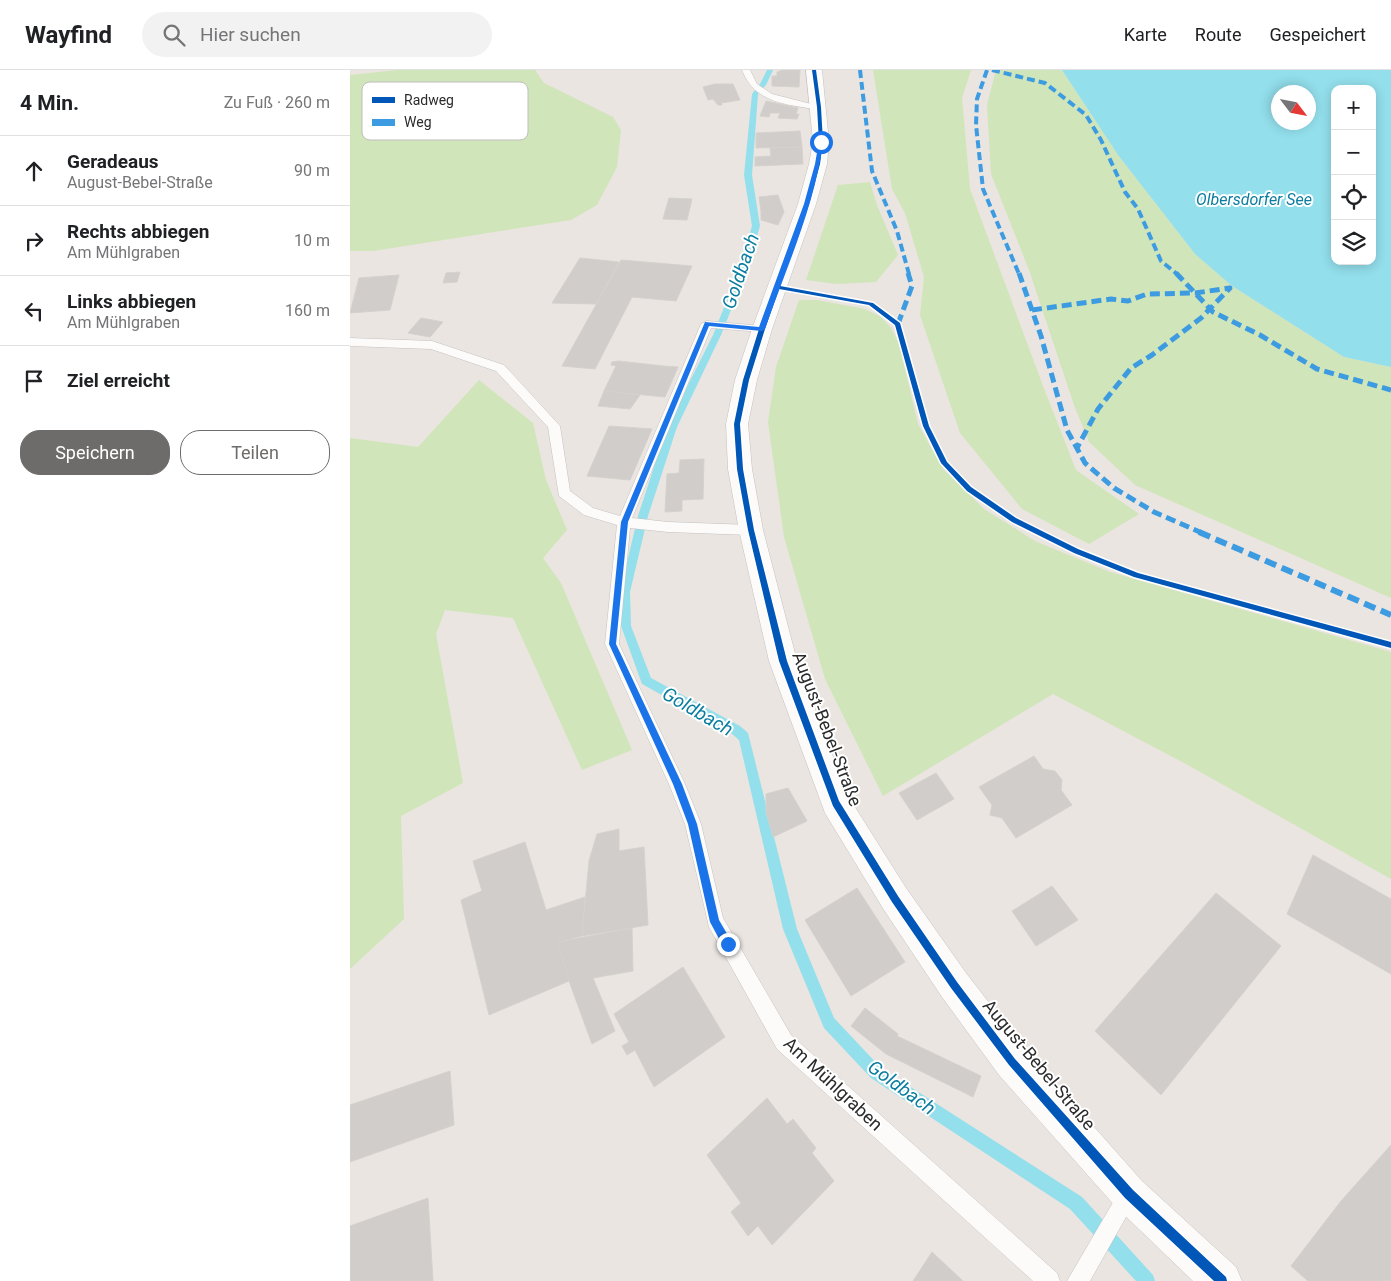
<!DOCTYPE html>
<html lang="de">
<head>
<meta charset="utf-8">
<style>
	:root { --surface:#fff; --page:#f2f2f2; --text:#202124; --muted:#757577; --line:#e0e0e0; --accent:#6e6c6a }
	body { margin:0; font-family:Roboto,sans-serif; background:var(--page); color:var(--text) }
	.controls { position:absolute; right:15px; top:15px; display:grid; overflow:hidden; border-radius:10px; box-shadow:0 2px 12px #0003 }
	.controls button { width:45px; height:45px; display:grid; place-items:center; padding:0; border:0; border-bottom:1px solid var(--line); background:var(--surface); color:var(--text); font:25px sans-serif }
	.compass { position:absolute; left:921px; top:15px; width:45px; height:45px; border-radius:50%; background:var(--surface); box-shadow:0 2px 12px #0003; rotate:122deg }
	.stop { position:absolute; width:15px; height:15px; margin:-11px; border:4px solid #1a73e8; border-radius:50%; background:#fff }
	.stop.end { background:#1a73e8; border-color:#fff; box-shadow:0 1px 5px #0008 }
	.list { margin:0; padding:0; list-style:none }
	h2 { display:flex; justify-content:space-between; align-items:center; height:65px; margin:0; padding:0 20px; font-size:21px }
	h2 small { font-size:16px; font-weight:400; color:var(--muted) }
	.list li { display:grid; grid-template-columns:32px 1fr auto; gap:15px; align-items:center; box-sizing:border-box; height:70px; padding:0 20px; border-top:1px solid var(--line) }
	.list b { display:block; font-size:19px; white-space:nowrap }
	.list p { margin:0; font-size:16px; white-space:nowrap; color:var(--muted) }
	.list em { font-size:16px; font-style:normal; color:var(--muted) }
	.actions { display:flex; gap:10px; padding:15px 20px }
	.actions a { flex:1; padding:11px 0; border:1px solid var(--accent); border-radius:20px; text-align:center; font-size:18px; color:var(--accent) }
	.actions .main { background:var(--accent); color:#fff }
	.icon { flex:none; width:28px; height:28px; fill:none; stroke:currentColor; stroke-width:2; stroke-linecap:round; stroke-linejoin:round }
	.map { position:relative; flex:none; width:1041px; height:1211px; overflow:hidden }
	header { display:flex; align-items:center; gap:30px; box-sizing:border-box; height:70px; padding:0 25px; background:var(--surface); border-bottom:1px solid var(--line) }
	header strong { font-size:24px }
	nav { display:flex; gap:28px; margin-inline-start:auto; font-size:18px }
	.search { width:350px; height:45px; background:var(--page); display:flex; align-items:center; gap:12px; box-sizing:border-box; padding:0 18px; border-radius:28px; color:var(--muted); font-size:19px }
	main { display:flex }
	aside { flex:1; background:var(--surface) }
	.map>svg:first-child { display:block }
	.green { fill:#d0e5b9 }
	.water { fill:#93dfec; fill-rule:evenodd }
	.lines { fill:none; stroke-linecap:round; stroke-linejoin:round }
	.stream { fill:#93dfec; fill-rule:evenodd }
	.building { fill:#d0cdca; stroke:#d5d1cc }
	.service-casing { stroke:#c3c2c2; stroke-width:1 }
	.tertiary-casing { stroke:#c3c2c2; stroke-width:1 }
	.service { fill:#fcfbfa; fill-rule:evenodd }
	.tertiary { fill:#fcfbfa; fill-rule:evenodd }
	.quiet-far2 { stroke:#3d9ce1; stroke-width:4; stroke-dasharray:8 4; stroke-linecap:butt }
	.quiet-far1 { stroke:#3d9ce1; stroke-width:5; stroke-dasharray:10 5; stroke-linecap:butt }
	.quiet { stroke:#3d9ce1; stroke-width:6; stroke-dasharray:12 6; stroke-linecap:butt }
	.cycleway-casing { stroke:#fff; stroke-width:3 }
	.cycleway { fill:#0057b8; fill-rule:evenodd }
	.route { fill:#1a73e8 }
	.labels { text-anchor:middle; stroke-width:4; stroke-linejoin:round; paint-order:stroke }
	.far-water-label { font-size:16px; font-style:italic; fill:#0b7d9f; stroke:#fff }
	.street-label { font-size:18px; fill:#2b2b2b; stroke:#fff }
	.water-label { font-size:19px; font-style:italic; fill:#0b7d9f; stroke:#fff }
	.key { fill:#fff; stroke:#bfbfbf; stroke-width:1 }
	.key-label { font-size:14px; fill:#2b2b2b }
</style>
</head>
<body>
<header>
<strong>Wayfind</strong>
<div class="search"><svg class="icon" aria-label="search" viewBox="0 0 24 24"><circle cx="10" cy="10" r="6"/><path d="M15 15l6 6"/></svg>Hier suchen</div>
<nav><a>Karte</a><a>Route</a><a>Gespeichert</a></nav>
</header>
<main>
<aside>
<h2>4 Min.<small>Zu Fuß · 260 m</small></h2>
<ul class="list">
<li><svg class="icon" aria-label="ahead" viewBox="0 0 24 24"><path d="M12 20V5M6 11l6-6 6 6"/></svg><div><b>Geradeaus</b><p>August-Bebel-Straße</p></div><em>90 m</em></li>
<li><svg class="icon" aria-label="right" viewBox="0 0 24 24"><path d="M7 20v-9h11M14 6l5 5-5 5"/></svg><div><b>Rechts abbiegen</b><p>Am Mühlgraben</p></div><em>10 m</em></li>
<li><svg class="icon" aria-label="left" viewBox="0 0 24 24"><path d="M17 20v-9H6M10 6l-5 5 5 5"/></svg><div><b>Links abbiegen</b><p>Am Mühlgraben</p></div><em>160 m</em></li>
<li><svg class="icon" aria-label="arrive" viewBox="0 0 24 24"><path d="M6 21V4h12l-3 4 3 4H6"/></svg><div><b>Ziel erreicht</b></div></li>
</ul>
<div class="actions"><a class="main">Speichern</a><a>Teilen</a></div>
</aside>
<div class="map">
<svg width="1041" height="1211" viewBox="0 0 1041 1211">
	<rect width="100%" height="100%" fill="#eae5e0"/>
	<g class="green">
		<path d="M47,0H185L194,13L263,47L271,60L267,97L247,135L221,150L23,181H0V5Z"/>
		<path d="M523,0H621L612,28L620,119L693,316L726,400L789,444L739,474L672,439L610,363L570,245L574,207L555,143L542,119Z"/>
		<path d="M646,0H712L768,85L845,184L882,216L994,287L1041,297V528L785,415L739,372L724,335L679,200L641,104L637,35Z"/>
		<path d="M520,112L527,135L548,185L526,212L486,214L456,210L488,115Z"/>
		<path d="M449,230H467L515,239L531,247L541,258L549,274L568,354L593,399L634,439L685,471L760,502L1041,582V809L836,694L703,624L533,726L475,609L434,467L418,352L426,297Z"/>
		<path d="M129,310L183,353L196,410L217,460L193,488L211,513L282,680L232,700L163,548L95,540L86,564L113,713L51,746L54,849L0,899V368L68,377Z"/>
	</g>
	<path class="water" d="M712,0H1041V297L994,287L882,216L845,184L768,85ZM985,19H1022V191H985ZM928,22H958V52H928Z"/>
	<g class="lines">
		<path class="stream" d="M417,0H423L416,15L408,24L402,105L410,156L397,200L371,265L327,357L298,446L280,522L281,556L301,608L390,656L398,663L447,859L484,948L531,998L732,1127L803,1205L805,1211H786L720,1139L521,1008L474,958L433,859L389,670L382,664L292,614L271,556L270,522L288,446L317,357L363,265L389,200L402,156L394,105L402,24L410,14Z"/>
	</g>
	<g class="building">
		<path d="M433,0H450L449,17L422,16V6H427V2Z"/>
		<path d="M365,14H383L390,30L371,33L372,35H368L363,29L358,30L353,17Z"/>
		<path d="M416,31L448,38L446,44H449L447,49L428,48L430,43H420L419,47L410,46Z"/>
		<path d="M450,61L452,77L406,78V63Z"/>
		<path d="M452,77L453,94L405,96V87L421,86L420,78Z"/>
		<path d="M428,125L434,142L428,155L411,150V141L409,127Z"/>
		<path d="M319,128L342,129L337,150L313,149Z"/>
		<path d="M230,188L269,192L246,234L202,233Z"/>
		<path d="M271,190L342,196L326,231L282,227L245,299L212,296Z"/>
		<path d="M110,202L107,212L93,213L96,203Z"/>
		<path d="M49,205L40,240L0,243L9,208Z"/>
		<path d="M71,248L93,252L80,267L58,263Z"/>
		<path d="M269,291L313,296L328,297L315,327L254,321L266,296L261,295L262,292Z"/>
		<path d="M254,321L290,325L280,339L248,336Z"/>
		<path d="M259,356L302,359L280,410L237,406Z"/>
		<path d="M354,389L353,429L332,430V441L315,442L317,404L329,403L330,390Z"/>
		<path d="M684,686L693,699L705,701L712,710L711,720L722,735L666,768L652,748L640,745L642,735L629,717Z"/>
		<path d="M586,703L604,729L567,750L549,723Z"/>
		<path d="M438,718L457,751L423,767L416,742V724Z"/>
		<path d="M269,759V781L294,777L298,855L232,866L239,791L247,764Z"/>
		<path d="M175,772L196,840L235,827L232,866L208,872L219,911L139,945L111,830L132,821L123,791Z"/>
		<path d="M963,785L1041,829V904L937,844Z"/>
		<path d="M702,816L728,850L686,876L662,841Z"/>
		<path d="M507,818L555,892L501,926L455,850Z"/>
		<path d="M866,823L931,876L811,1025L745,961Z"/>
		<path d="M282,858L283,901L243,908L265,961L242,974L219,911L208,872Z"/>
		<path d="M333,897L375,967L304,1017L285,980L277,985L272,976L279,972L264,944Z"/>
		<path d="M515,938L548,964L547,966L631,1006L623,1027L536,984L501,956Z"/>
		<path d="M100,1001L104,1055L0,1092V1035Z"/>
		<path d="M417,1028L437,1054L443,1049L466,1078L462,1083L484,1111L422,1175L408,1156L398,1166L381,1142L391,1133L357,1085Z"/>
		<path d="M1041,1075V1211H958L941,1196L991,1131Z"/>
		<path d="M78,1128L83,1211H0V1156Z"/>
		<path d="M582,1182L613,1211H563Z"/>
	</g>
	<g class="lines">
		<g class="service-casing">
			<g id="service">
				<path d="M392,0H400L407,14L422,24L473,37L469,40C437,34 405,34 392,0Z"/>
				<path d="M357,251L412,256L418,259L412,262L361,258L282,448L318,452L401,455L406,456L408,460L406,464L401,465L318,462L280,458L269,574L335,714L351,754L373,848L441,965L707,1203L710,1211H683L427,979L359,857L335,754L319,714L255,574L267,455L234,445L209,426L198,357L146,301L81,279L0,276V268L82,271L154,295L210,356L220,421L243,438L270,446L351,254Z"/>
				<path d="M779,1114L786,1117L789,1124L740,1211H717L772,1117Z"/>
			</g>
		</g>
		<g class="tertiary-casing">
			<path id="tertiary" d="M456,0H472L479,72L477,94L466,134L422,259L407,310L398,354L402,399L413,460L447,591L498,726L556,818L616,903L675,979L792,1111L886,1197L892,1211H843L766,1137L649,1005L592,927L534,840L475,743L419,591L389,460L378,399L376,354L385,310L402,259L448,134L459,94L463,72Z"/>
		</g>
		<use href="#service" class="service"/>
		<use href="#tertiary" class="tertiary"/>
		<g class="quiet-far2">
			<path d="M510,0L522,101L547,161L559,204"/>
			<path d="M637,0L627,29L626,55L633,119L669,204"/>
			<path d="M642,0L695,13L736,45L751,70L775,122L788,139L811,191L827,204"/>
		</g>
		<g class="quiet-far1">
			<path d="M669,203L691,266L717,360L735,393L764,418L804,442L852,463"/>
			<path d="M826,203L863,242L910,265L967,299L1041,320"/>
			<path d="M682,240L761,229L778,231L797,224L845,223L880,218L851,248L802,285L781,298L748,339L727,378"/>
			<path d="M548,254L562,216L558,203"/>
		</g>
		<path class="quiet" d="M849,462L1041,545"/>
		<g class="cycleway-casing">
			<path id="cycleway" d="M462,0H466L471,37L473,72L470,94L459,134L430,216L523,233L550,253L579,356L597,392L621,417L666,448L728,479L788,503L1041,572V578L784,507L724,483L662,452L617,421L591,393L573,356L545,255L519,235L429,219L415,259L399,310L390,354L393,399L404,460L437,591L489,731L548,826L607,912L665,989L783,1120L876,1207L877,1211H864L775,1128L659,995L601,918L542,832L483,736L429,591L398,460L387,399L384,354L393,310L409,259L455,134L466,94L469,72L467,37Z"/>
		</g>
		<use href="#cycleway" class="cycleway"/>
	</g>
	<path class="route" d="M469,71L473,72C465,136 436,198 415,259L412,261L359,256L278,452L266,574L332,714L347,754L369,850L383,874L378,879L374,878L360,852L338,754L323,714L259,574L271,452L355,252L409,257L454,134L465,94Z"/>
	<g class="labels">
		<g class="far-water-label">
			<text x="904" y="135">Olbersdorfer See</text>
		</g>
		<g class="street-label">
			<text transform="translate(477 659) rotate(69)" y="6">August-Bebel-Straße</text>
			<text transform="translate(689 995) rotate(50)" y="6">August-Bebel-Straße</text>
			<text transform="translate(483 1014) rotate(43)" y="6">Am Mühlgraben</text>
		</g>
		<g class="water-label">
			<text transform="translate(390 201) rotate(-71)" y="7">Goldbach</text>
			<text transform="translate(348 641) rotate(30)" y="7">Goldbach</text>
			<text transform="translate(552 1017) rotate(36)" y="7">Goldbach</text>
		</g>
	</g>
	<rect x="12" y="12" width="166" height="58" rx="8" class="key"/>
	<rect x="22" y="27" width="23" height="6" fill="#0057b8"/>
	<rect x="22" y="49" width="23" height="7" fill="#3d9ce1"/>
	<g class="key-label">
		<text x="54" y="35">Radweg</text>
		<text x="54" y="57">Weg</text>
	</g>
</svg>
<div class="controls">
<button>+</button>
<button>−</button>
<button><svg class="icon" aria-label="locate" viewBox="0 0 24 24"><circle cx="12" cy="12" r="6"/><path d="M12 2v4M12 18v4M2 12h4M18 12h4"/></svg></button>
<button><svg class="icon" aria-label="layers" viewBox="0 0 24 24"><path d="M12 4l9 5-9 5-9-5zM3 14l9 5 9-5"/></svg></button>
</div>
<svg class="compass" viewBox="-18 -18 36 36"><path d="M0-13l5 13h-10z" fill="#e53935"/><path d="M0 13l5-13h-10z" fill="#757577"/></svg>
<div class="stop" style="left:471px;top:72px"></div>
<div class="stop end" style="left:378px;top:874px"></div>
</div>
</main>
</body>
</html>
